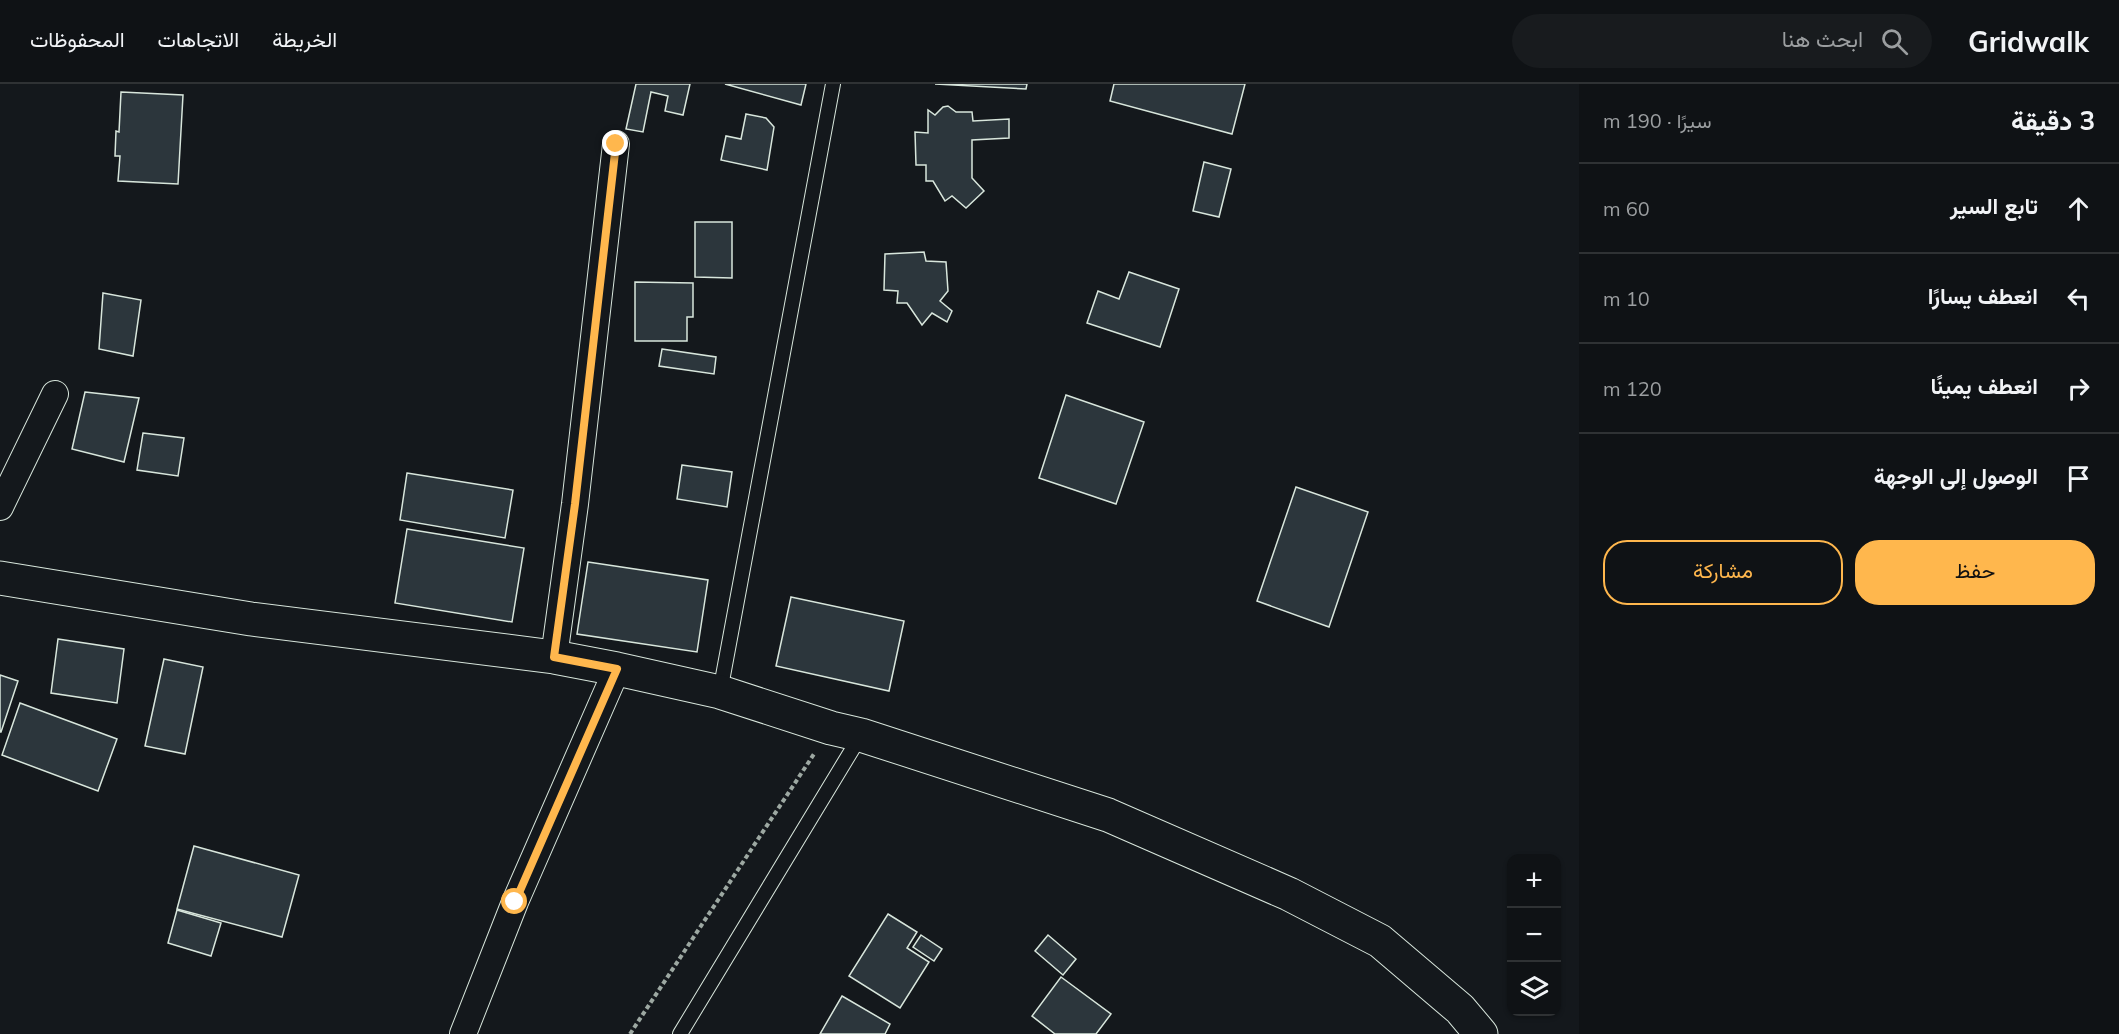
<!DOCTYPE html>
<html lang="ar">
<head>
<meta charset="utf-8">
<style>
	:root { --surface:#0f1215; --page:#181b1e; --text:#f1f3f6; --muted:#9b9ea0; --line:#2f3234; --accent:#ffb74d }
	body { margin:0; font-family:Mulish,Vazirmatn,sans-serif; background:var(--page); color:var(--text); direction:rtl }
	.controls { position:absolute; right:18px; bottom:18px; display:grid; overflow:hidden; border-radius:12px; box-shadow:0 2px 4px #0004 }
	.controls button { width:54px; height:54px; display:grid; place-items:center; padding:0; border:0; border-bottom:2px solid var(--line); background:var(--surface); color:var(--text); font:30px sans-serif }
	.stop { position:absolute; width:18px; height:18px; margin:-14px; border:4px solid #ffb74d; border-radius:50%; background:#fff }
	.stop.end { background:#ffb74d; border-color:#fff; box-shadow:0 2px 6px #0008 }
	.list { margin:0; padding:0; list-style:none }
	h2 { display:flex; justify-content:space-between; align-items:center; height:78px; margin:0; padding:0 24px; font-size:26px }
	h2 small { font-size:20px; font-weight:400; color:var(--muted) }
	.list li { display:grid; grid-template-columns:39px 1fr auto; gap:18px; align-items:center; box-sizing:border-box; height:90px; padding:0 24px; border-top:2px solid var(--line) }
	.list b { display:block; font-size:22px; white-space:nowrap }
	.list em { font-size:20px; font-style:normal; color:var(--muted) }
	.actions { display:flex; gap:12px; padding:18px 24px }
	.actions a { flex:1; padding:14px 0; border:2px solid var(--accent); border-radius:24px; text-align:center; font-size:21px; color:var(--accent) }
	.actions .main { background:var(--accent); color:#111 }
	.icon { flex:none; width:33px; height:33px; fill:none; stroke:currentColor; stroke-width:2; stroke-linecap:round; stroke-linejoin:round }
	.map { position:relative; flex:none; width:1579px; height:950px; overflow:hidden; direction:ltr }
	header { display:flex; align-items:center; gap:36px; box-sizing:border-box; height:84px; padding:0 30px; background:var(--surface); border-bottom:2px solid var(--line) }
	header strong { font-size:28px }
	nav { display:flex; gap:33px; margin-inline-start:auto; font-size:21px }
	.search { width:420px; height:54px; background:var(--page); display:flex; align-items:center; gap:15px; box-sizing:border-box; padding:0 21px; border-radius:33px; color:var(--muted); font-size:22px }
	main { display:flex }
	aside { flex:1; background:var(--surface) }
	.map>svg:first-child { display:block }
	.building { fill:#2c363c; stroke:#d8e6dc; stroke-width:1.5 }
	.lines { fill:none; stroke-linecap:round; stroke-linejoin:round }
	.service-casing { stroke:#d8e6dc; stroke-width:16 }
	.minor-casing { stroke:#d8e6dc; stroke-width:28 }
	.tertiary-casing { stroke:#d8e6dc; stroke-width:35 }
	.path { stroke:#9da8a2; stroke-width:4; stroke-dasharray:4.5 3; stroke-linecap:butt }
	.service { stroke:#14181c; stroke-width:14 }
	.minor { stroke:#14181c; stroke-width:26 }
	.tertiary { stroke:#14181c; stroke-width:33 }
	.route { stroke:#ffb74d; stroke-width:8 }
</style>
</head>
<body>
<header>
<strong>Gridwalk</strong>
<div class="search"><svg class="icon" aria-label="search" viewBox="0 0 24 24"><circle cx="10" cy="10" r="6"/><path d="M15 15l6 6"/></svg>ابحث هنا</div>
<nav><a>الخريطة</a><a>الاتجاهات</a><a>المحفوظات</a></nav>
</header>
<main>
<aside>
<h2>3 دقيقة<small>سيرًا · 190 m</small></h2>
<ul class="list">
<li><svg class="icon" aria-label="ahead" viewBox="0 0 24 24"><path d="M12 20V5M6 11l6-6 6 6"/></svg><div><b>تابع السير</b></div><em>60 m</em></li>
<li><svg class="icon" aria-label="left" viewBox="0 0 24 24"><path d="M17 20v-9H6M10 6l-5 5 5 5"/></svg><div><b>انعطف يسارًا</b></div><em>10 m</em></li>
<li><svg class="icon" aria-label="right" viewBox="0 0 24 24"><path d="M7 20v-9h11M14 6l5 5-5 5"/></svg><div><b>انعطف يمينًا</b></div><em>120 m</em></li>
<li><svg class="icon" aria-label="arrive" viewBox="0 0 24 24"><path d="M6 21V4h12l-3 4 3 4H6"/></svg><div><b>الوصول إلى الوجهة</b></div></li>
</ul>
<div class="actions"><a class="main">حفظ</a><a>مشاركة</a></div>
</aside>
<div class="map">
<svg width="1579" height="950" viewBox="0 0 1579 950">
	<rect width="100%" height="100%" fill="#14181c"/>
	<g class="building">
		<path d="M636,0H690L683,31L665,27L668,12L651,8L643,48L626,45Z"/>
		<path d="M725,0H806L801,21Z"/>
		<path d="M935,0H1027L1026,5Z"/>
		<path d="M1114,0H1245L1232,50L1110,17Z"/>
		<path d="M121,8L183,11L178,100L118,97L120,72H115L116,47L119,48Z"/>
		<path d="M948,22L956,28H972L973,37L1009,35V54L972,56V94L984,107L966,124L952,112L945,117L933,97H926V81H916L915,48L928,49V26L935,31L943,23Z"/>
		<path d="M746,30L766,34L774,43L767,86L721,76L726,52L741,55Z"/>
		<path d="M1204,78L1231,85L1219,133L1193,127Z"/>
		<path d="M695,138H732V194L695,193Z"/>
		<path d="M924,168L926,177L946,178L948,207L940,217L952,227L947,238L932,229L922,241L907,219H897L898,207L884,206L885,170Z"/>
		<path d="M1129,188L1179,205L1160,263L1087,239L1098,207L1119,215Z"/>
		<path d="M635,198L693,199V233H687V257H635Z"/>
		<path d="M103,209L141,216L133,272L99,265Z"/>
		<path d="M662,265L716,273L714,290L659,282Z"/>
		<path d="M85,308L139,314L124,378L72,365Z"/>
		<path d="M1066,311L1144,338L1116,420L1039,394Z"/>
		<path d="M143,349L184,354L178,392L137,386Z"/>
		<path d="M682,381L732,388L727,423L677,415Z"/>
		<path d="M407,389L513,406L505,454L400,436Z"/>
		<path d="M1296,403L1368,428L1329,543L1257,517Z"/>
		<path d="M407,445L524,464L512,538L395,519Z"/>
		<path d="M588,478L708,496L697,568L577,550Z"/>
		<path d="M791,513L904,537L889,607L776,582Z"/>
		<path d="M58,555L124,565L117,619L51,609Z"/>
		<path d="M164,575L203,583L185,670L145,662Z"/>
		<path d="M0,591L18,597L1,648H0Z"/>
		<path d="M20,619L117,655L98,707L2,671Z"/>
		<path d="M194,762L299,791L282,853L177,825Z"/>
		<path d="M177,826L221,839L211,872L168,859Z"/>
		<path d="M888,830L917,848L907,864L929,878L900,924L849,892Z"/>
		<path d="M921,851L942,865L934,877L913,863Z"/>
		<path d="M1048,851L1076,875L1063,891L1035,867Z"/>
		<path d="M1061,893L1111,930L1096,950H1055L1032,932Z"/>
		<path d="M842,912L890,940L885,950H820Z"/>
	</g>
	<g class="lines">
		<g class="service-casing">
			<g id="service">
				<path d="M720,608L833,0"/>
				<path d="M680,950L861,651"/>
			</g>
		</g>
		<g class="minor-casing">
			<g id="minor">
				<path d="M0,423L55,310"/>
				<path d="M554,573L575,420L616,60"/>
				<path d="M463,950L515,818L617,585"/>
			</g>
		</g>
		<g class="tertiary-casing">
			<path id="tertiary" d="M0,494L251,535L554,573L617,585L720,608L831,644L861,651L1108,731L1289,810L1380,857L1460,925L1481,950"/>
		</g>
		<path class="path" d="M630,950L814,670"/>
		<use href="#service" class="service"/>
		<use href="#minor" class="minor"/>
		<use href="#tertiary" class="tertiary"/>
	</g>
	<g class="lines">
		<path class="route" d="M515,818L617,585L554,573L575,420L616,60"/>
	</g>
</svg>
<div class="controls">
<button>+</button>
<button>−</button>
<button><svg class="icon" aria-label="layers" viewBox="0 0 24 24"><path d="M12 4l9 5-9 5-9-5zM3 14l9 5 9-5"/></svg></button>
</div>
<div class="stop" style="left:515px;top:818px"></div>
<div class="stop end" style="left:616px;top:60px"></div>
</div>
</main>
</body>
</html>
